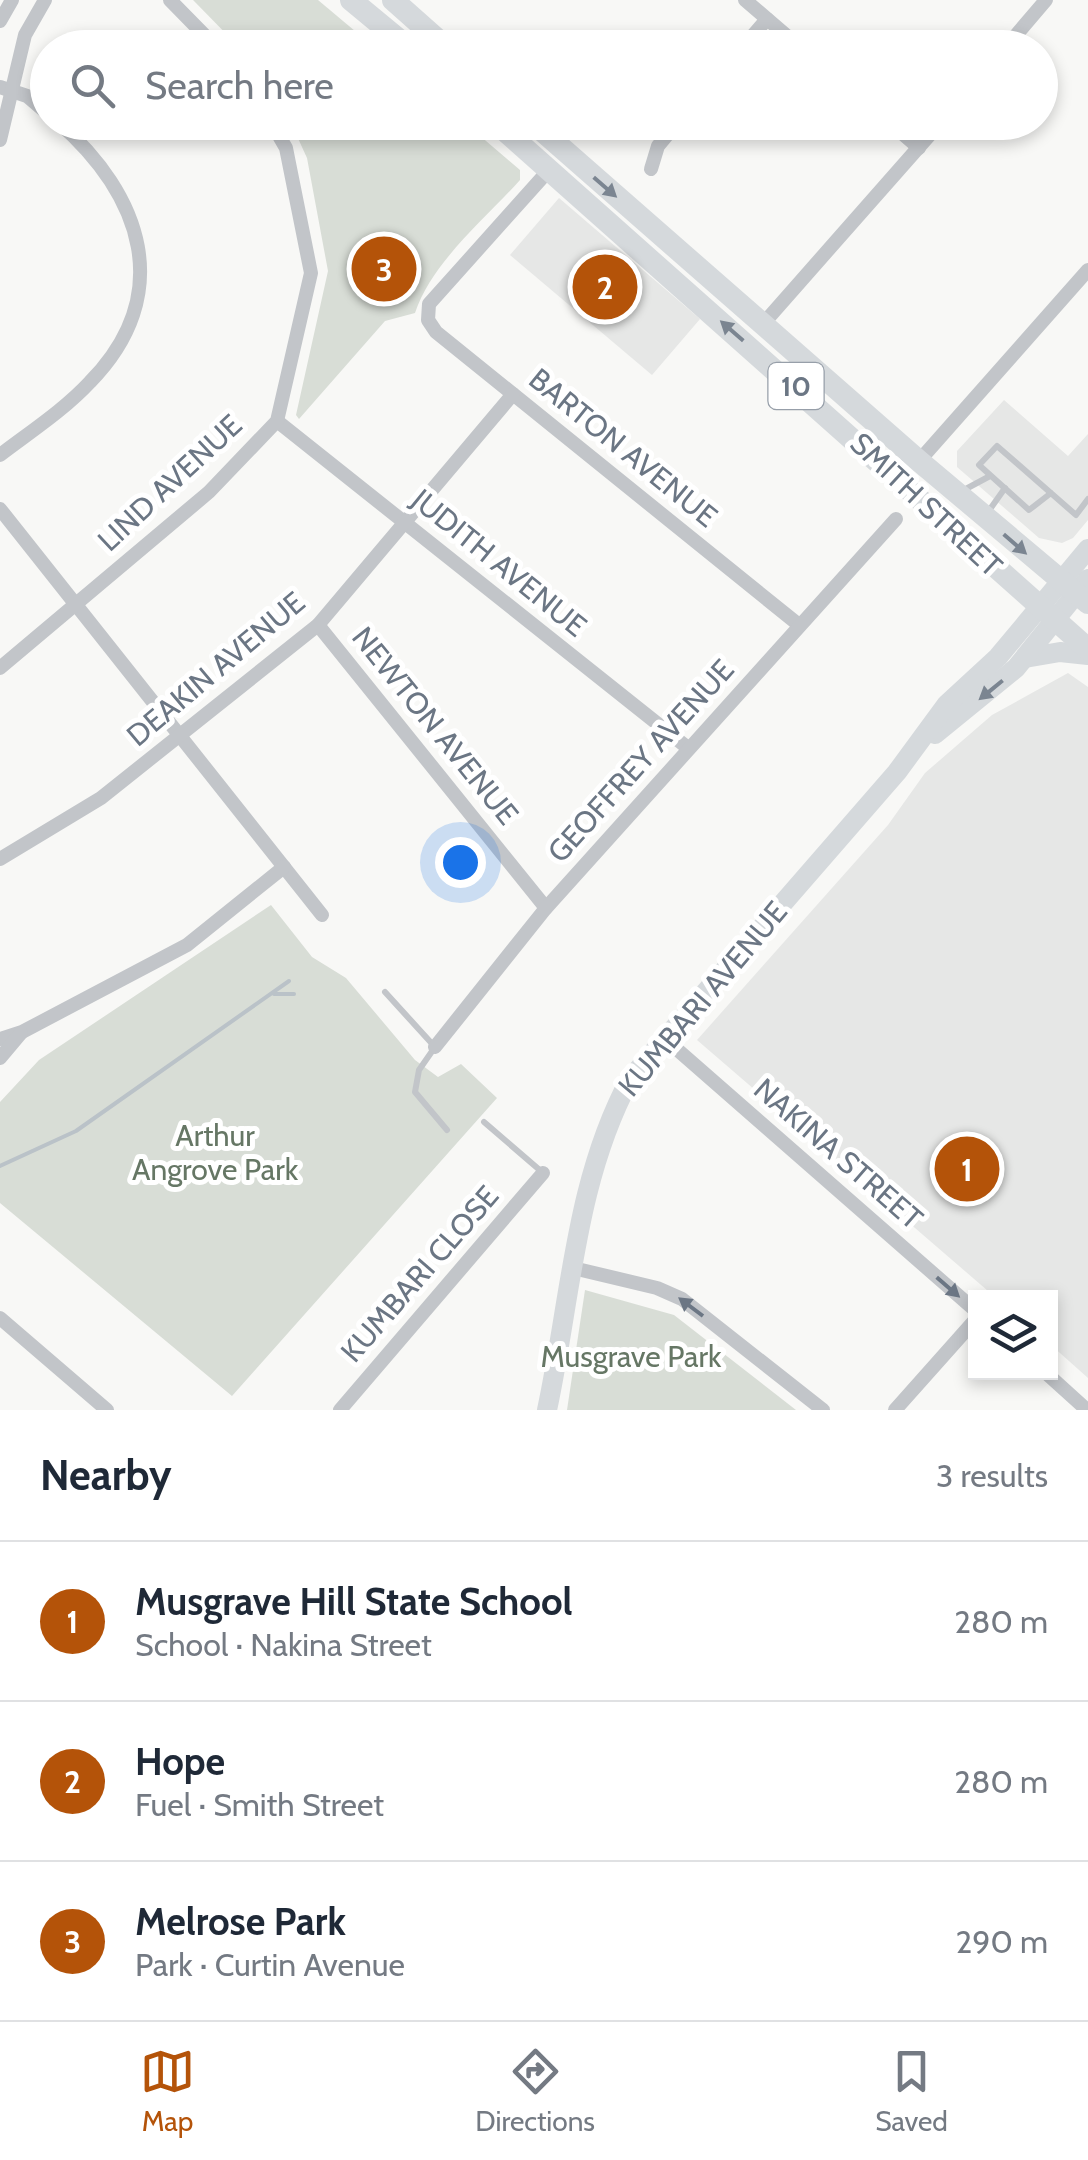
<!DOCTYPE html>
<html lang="en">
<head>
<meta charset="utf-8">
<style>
	:root { --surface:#fff; --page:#f6f6f7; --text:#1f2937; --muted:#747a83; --line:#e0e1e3; --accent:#b45309 }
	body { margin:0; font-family:Cabin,sans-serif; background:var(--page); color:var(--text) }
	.controls { position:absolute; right:30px; bottom:30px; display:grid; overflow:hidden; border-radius:0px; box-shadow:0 5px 15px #0003 }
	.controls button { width:90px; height:90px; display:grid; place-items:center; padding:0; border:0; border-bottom:2px solid var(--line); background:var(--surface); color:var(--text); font:50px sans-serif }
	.you { position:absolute; left:460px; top:862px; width:35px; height:35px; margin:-25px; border:8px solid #fff; border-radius:50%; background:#1a73e8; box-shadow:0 0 0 15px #1a73e833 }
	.badge { display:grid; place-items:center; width:65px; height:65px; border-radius:50%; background:var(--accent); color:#fff; font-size:32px; font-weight:700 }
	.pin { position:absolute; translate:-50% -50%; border:5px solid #fff; box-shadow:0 2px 10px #0006 }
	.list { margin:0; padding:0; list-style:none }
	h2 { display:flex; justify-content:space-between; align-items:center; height:130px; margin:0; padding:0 40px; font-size:42px }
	h2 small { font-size:32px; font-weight:400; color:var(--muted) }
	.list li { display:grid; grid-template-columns:65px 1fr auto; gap:30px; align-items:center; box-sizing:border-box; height:160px; padding:0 40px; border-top:2px solid var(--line) }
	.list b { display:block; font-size:38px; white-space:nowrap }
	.list p { margin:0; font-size:32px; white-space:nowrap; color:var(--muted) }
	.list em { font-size:32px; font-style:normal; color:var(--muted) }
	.icon { flex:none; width:55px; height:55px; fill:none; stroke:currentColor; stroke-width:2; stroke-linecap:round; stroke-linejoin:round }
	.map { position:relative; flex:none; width:1088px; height:1410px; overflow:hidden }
	.search { position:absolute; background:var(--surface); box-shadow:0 5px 15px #0003; left:30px; right:30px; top:30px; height:110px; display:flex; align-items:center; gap:25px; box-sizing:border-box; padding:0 35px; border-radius:55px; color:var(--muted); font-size:38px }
	.sheet { height:610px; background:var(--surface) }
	nav { display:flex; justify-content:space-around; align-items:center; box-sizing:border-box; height:140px; border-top:2px solid var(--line); background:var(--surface); font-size:28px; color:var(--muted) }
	nav a { display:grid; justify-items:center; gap:5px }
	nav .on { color:var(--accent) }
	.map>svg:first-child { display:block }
	.built { fill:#e6e7e6 }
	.green { fill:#d8ddd6 }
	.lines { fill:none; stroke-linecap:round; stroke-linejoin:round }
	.stream { stroke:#bac2c8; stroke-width:4 }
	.service { stroke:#c2c5c9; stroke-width:6 }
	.minor { stroke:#c2c5c9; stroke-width:14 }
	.secondary { stroke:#d5d9dc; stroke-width:20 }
	.trunk { stroke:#d5d9dc; stroke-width:22 }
	.oneway { fill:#7b8591 }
	.oneway2 { fill:#6b7684 }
	.labels { text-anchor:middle; stroke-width:10; stroke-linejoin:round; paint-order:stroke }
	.shield { fill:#fff; stroke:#979fa9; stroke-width:2.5 }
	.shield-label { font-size:28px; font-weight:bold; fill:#6b7684 }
	.street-label { font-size:30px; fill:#6b7684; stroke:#fff }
	.park-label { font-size:30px; fill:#667765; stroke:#fff }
</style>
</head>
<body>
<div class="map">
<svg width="1088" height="1410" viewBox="0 0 1088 1410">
	<rect width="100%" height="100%" fill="#f8f8f6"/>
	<g class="built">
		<path d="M559,198L700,319L652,375L510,255Z"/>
		<path d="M1004,400L1068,456L1088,434V520L1073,538L1062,543L1039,538L957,467V451Z"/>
		<path d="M1068,673L1088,687V1378L1051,1345L1050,1298L995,1297L697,1040L888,825L925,773L992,715Z"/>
	</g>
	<g class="green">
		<path d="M193,0H318L374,47H239Z"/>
		<path d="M291,123H465L520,170V180C485,219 432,262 415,313L385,321L299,419L296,415L328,271L307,158Z"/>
		<path d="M271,905L312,957L346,978L415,1060L438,1077L461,1064L497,1098L232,1396L0,1203V1102L39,1060Z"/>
		<path d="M585,1290L674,1315L796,1410H567Z"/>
	</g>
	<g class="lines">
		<g class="stream">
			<path d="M274,994H294"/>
			<path d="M0,1166L76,1131L289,981"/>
		</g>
		<g class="service">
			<path d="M962,491L990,476"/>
			<path d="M1051,493L1029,510L979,465L997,446L1076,515L1088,499"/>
			<path d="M988,512L1005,488"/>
			<path d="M385,992L435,1047L419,1070L415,1092L447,1130"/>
			<path d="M484,1122L542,1172"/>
		</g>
		<g class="minor">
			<path d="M170,0L217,48"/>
			<path d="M745,0L801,48"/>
			<path d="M0,21L12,0"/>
			<path d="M742,48L767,19"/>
			<path d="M1005,48L1046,0"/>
			<path d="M0,87L27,96L48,114"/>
			<path d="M889,122L919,148"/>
			<path d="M0,140L25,35L45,0"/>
			<path d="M651,169L658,146L678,122"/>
			<path d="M549,170L429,304L428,320L436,332L799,625"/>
			<path d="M762,325L941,122"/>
			<path d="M277,421L688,748"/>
			<path d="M0,455C30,432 64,410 90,382C176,294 142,195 58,122"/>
			<path d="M919,461L1088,270"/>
			<path d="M0,509L322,915"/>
			<path d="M318,625L546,908"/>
			<path d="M0,668L209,492L277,421L311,273L286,148L271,122"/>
			<path d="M0,859L101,798L318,625L513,394"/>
			<path d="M664,1038L976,1311"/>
			<path d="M0,1039L22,1032L187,945L284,867"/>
			<path d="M435,1047L546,908L896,519"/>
			<path d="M0,1058L21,1033"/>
			<path d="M573,1268L657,1288L682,1299L823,1410"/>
			<path d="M0,1318L107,1410"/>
			<path d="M1045,1372L1087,1410"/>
			<path d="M340,1410L543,1173"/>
			<path d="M895,1410L976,1319"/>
		</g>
		<g class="secondary">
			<path d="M1025,658L1060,652L1088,655"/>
			<path d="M935,734L1016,668L1088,579"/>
			<path d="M547,1410C571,1298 575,1181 630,1079L897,772L947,704L998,657L1088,549"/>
		</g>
		<g class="trunk">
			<path d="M351,0L409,48"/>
			<path d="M393,0L447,48"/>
			<path d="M495,122L1088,649"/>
			<path d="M532,122L919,461L1088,603"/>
		</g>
	</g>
	<defs><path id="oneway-solid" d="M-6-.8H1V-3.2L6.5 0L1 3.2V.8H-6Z" transform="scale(2.5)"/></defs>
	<g class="oneway">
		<use href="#oneway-solid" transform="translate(605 187) rotate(41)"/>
		<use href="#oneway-solid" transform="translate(732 331) rotate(-139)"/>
		<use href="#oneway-solid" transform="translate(1015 544) rotate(41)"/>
		<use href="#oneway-solid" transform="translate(991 690) rotate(141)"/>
	</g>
	<g class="oneway2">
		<use href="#oneway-solid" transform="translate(948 1287) rotate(41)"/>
		<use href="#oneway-solid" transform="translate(691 1307) rotate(-143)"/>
	</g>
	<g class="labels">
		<rect class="shield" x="768.5" y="363" width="55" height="46" rx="8"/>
		<g class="shield-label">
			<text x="796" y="396">10</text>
		</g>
		<g class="street-label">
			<text transform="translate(623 448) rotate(39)" y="10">BARTON AVENUE</text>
			<text transform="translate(170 483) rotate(-43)" y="10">LIND AVENUE</text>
			<text transform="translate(926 505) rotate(43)" y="10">SMITH STREET</text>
			<text transform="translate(499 563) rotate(39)" y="10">JUDITH AVENUE</text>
			<text transform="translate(216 669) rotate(-40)" y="10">DEAKIN AVENUE</text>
			<text transform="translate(435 726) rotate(51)" y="10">NEWTON AVENUE</text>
			<text transform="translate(641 761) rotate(-48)" y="10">GEOFFREY AVENUE</text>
			<text transform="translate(703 999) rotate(-50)" y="10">KUMBARI AVENUE</text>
			<text transform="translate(838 1154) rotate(41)" y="10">NAKINA STREET</text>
			<text transform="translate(420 1274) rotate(-49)" y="10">KUMBARI CLOSE</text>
		</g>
		<g class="park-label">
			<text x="215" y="1146">Arthur<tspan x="215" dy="34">Angrove Park</tspan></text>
			<text x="631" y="1367">Musgrave Park</text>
		</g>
	</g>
</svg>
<div class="controls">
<button><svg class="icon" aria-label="layers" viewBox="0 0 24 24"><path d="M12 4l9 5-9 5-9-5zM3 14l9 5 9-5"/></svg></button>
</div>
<div class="you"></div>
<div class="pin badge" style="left:967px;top:1169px">1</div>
<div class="pin badge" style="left:605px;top:287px">2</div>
<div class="pin badge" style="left:384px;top:269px">3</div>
<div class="search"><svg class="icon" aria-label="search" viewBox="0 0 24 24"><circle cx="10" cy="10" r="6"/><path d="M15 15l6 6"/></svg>Search here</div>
</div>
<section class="sheet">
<h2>Nearby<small>3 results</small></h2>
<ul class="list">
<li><span class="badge">1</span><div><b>Musgrave Hill State School</b><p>School · Nakina Street</p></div><em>280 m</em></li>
<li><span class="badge">2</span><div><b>Hope</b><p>Fuel · Smith Street</p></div><em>280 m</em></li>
<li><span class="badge">3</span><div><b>Melrose Park</b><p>Park · Curtin Avenue</p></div><em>290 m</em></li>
</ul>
</section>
<nav>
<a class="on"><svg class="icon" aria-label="map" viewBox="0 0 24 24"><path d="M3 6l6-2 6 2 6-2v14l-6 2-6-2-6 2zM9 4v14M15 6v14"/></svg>Map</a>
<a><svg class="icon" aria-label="directions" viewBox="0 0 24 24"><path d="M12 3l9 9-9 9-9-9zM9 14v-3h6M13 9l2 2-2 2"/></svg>Directions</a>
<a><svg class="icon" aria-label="saved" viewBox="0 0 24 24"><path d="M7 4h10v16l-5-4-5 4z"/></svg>Saved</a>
</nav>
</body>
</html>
